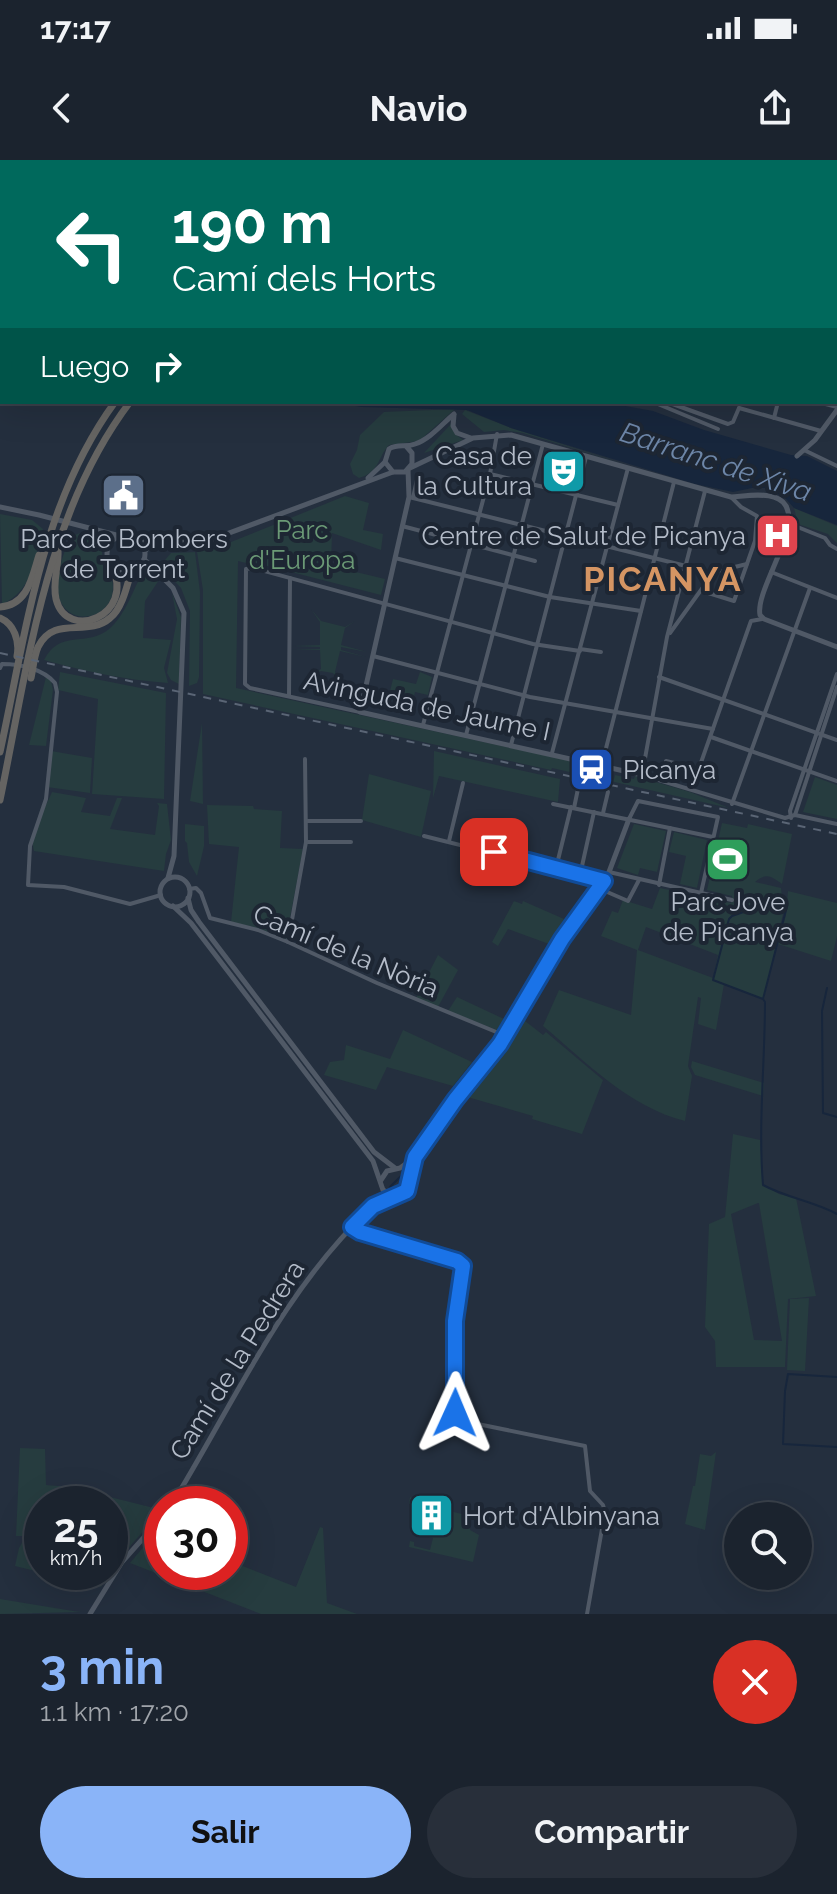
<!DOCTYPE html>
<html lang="es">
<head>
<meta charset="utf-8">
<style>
	body { margin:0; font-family:Raleway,sans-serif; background:#282f3a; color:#f1f3f6; height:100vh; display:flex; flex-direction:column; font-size:30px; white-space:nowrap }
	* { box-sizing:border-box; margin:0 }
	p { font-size:26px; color:#a0a4aa }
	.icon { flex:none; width:44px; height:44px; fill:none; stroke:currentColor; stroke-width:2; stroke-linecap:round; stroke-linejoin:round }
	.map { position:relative; height:1454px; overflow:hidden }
	.drawer { display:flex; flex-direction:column; background:#1b232e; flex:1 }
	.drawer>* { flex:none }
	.banner { position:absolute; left:0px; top:0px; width:838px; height:244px; box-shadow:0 8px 32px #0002,0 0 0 2px #39404a; background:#00695c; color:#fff; overflow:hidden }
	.controls { position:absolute; left:724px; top:1342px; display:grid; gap:16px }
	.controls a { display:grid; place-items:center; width:88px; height:88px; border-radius:50%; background:#1b232e; box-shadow:0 8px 32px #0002,0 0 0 2px #39404a; font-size:40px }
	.speed { position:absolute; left:24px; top:1326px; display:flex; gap:16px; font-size:40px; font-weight:700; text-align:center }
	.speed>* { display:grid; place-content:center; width:104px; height:104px; border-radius:50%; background:#1b232e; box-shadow:0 8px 32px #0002,0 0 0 2px #39404a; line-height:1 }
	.speed small { font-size:20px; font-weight:400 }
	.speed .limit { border:12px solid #d22; background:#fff; color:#111 }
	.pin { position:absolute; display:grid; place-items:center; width:68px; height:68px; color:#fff; margin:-34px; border-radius:16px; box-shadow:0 4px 12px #0006 }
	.me { position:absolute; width:88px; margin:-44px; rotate:1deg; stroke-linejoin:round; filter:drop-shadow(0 0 6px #0008) }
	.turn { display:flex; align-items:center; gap:28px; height:168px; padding:0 40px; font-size:36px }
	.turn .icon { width:104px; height:104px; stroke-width:2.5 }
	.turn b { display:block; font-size:56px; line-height:68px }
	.then { display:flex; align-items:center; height:76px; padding:0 40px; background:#0003; gap:16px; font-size:30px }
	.round { display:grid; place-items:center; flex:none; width:84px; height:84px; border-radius:42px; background:#282f3a }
	.head { display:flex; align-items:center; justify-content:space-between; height:136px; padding:0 40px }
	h1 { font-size:48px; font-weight:700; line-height:60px; color:#8ab4f8 }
	.button { display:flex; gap:16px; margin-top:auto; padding:16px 40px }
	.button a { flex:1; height:92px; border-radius:48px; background:#8ab4f8; color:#111; font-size:32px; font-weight:700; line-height:92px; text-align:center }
	.button a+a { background:#282f3a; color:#f1f3f6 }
	.status { display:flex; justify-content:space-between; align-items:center; height:56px; padding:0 40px; background:#1b232e; direction:ltr }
	.status svg { height:22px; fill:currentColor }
	header { display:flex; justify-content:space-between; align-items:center; height:104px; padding:0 40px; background:#1b232e; font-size:36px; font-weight:700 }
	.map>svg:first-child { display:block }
	.green { fill:#263c3f; fill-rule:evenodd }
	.water { fill:#17263c }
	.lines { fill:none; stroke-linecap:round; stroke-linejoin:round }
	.stream { stroke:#17263c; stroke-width:2 }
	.minor { stroke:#505966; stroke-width:4 }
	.tertiary { stroke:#505966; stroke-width:5 }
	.trunk { stroke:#656462; stroke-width:7 }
	.motorway { stroke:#746855; stroke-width:8 }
	.rail { stroke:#5a6575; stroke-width:2; stroke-dasharray:8 8; stroke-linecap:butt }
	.route-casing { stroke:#114b97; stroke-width:20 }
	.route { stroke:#1a73e8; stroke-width:14 }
	.labels { text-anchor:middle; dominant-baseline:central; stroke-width:8; stroke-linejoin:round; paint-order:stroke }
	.poi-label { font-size:26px; fill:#b4bcc9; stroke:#1d2633; text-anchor:end }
	.park-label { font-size:26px; fill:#6b9a76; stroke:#1d2633 }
	.street-label { font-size:26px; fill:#b4bcc9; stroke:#1d2633 }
	.water-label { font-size:28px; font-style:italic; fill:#6d86a8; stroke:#1d2633 }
	.district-label { font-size:34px; font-weight:bold; letter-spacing:2px; fill:#d59563; stroke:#1d2633 }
</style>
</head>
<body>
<div class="status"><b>17:17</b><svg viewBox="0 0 49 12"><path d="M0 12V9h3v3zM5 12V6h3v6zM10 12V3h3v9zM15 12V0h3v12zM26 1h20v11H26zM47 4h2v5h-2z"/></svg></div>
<header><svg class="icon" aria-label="back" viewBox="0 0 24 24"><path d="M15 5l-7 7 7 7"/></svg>Navio<svg class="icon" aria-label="share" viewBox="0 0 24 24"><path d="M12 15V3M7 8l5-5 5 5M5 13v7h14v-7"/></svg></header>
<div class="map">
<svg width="837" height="1454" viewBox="0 0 837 1454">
	<rect width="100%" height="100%" fill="#242f3e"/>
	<g class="green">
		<path d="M455,249L419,281L389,285C377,298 380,312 359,318L353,314L350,304L357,290L360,275L384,252Z"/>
		<polygon points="465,250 511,268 634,307 523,273 504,270 484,272 462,254"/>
		<polygon points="451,264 455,274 463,280 424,293"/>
		<polygon points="345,336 369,343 363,370 383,374 381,390 332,373 331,406 385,419 381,435 256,403 254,405 238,401 236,528 585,604 583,615 552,608 551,610 203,534 203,430 197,392 231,382"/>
		<polygon points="794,348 837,366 837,383 828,374 798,364"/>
		<path d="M0,354L32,360L43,369C35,398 32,432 2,444Z"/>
		<path d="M80,373L93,377L102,386C102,392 102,399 104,404C108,412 113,417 113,427C113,462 62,469 58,431C55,413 64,394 70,377Z"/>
		<polygon points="195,392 200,432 199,517 197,523 189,526 190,451 181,428 160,406 171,393"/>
		<path d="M142,414L159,420L145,441L143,478L171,480L164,508L168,523C125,520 83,511 44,500C60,470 82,486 105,472C123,461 132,432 142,414Z"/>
		<polygon points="172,433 181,457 179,524 171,520 167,513 177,459"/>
		<polygon points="311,449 321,461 345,467 355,461 345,468 341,485 367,492 341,487 341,490 366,497 340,491 335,512 341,525 333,513 321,511 313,515 321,509 320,490 293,490 320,489 320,487 293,486 320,485 320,462"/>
		<polygon points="60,512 166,533 164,639 92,634 98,539 58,530"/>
		<polygon points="420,512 432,517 428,535 415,532 412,545 388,539 393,519 416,524"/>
		<polygon points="46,517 51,521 53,530 46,586 29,585"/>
		<polygon points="202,563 203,644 190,641"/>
		<polygon points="51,591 92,598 90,633 47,627"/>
		<polygon points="434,591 560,619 558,642 439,616 433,638"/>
		<polygon points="369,614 431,631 421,677 362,660"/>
		<polygon points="615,615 634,619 635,616 690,632 729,648 610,621 614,619"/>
		<polygon points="815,617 837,625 837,659 803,652"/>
		<path d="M52,632L86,638L81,652L110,656L117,638H122L110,669L155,675L159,646L157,643L167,644L171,680L166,694L164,711L34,691C29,673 45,649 52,632Z"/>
		<polygon points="207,645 253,646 254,649 282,651 280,688 303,689 286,779 258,768 231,762 239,687 209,684"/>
		<path d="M722,663L747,668L748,664L792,674L782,724C772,717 766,712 755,722L781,728L782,738L768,743L784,749L764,839L724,824L716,870L698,864L701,838L698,837L688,906L692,916L685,961C629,947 586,902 543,866L559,830L631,855L637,790L601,776L612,751L618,753L623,740L652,749L660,728L731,743L732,736L707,730ZM646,767L718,795L713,818L638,790Z"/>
		<polygon points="185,664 204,666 204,686 197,716 189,702 187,683 185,681"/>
		<polygon points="634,664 666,671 657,712 640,708 638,715 617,708"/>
		<polygon points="674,672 707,680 697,728 680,724 686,696 669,692"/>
		<polygon points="788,731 837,743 837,776 831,801 778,784 786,755"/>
		<polygon points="514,741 522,744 523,741 564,759 549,784 508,769 498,786 492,782"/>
		<polygon points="438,795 458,810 438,847 416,838"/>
		<polygon points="457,837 504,859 497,870 448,851"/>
		<polygon points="520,857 543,875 546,872 603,920 582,974 532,959 533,956 464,936 496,898 494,896"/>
		<polygon points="403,870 472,902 453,926 387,907 376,930 324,915 330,902 344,900 346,885 390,899"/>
		<polygon points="692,901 764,923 763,936 695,915 691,907"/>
		<path d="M733,974L760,980L763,1025L779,1034L796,1038L816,1136L788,1139L785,1207H716L715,1181L705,1167L709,1064L725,1057ZM758,1043H759L782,1181L754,1180L731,1054Z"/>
		<polygon points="809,1138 805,1211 787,1210 790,1139"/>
		<path d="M20,1288L45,1289L46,1325L70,1327L162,1350L116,1402L101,1427L15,1406L19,1388L26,1376H16ZM42,1344H110V1412H42Z"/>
		<polygon points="716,1292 705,1370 685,1364 693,1326 695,1326 700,1294 711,1296"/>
		<polygon points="410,1337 424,1344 469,1356 470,1370 479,1375 473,1402 409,1387 410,1381 414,1382 414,1386 430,1390 433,1378 419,1375 419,1372 433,1375 437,1362 441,1361 437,1360 439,1353 409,1344"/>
		<polygon points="320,1367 323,1368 327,1443 357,1454 261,1454 130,1403 155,1373 162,1375 162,1412 230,1412 230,1401 296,1427"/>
		<polygon points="0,1439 73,1451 81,1452 0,1454"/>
	</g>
	<polygon class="water" points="329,242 603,242 653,251 704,270 791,295 807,296 837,311 837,365 794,348 786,339 768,328 752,328 733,332 695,324 511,268 467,250 362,247"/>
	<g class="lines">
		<g class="stream">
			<polyline points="182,0 184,2"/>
			<polyline points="483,0 484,2"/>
			<polyline points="539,0 539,2"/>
			<polyline points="590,0 590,2"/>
			<polyline points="288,2 288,0"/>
			<polyline points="349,2 349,0"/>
			<polyline points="403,2 403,0"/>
			<polyline points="835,2 835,0"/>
			<polyline points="836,33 837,33"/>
			<polyline points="827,828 822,851 823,953 837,957"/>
			<path d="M763,839L787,746L781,739L732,756L729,759L713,820L763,839L765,842C765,903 758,964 763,1025C787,1038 813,1041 837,1054"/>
			<polyline points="390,1027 401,1016"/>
			<polyline points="837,1217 788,1214 785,1231 783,1284 837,1287"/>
		</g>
		<g class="minor">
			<polyline points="478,0 478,2"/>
			<polyline points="781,2 782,0"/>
			<polyline points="836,155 837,154"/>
			<polyline points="836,166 837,166"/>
			<polyline points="653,242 718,269"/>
			<polyline points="667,242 728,264 733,262 739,248"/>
			<polyline points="818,242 837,247"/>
			<polyline points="739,248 821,271"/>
			<polyline points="774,258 778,242"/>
			<polyline points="804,290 837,306"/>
			<polyline points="490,314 618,345"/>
			<polyline points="705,331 667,477 642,615 785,658 795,655 837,664"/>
			<polyline points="409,337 686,406"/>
			<polyline points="413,338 418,315"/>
			<polyline points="790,364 825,378 830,385 837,389"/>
			<polyline points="402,366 535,401"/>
			<polyline points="395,398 550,437 641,451"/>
			<polyline points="771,412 837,438"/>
			<polyline points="702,431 734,441 755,381 757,356 741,347 731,337"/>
			<polyline points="670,473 714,412 747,404"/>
			<polyline points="580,489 601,492"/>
			<polyline points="373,496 530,537 713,569"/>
			<path d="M0,508L2,504C21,504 43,509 55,523L57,532L46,639L30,686L28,725L64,727L130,744L161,735"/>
			<polyline points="659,517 837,580"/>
			<polyline points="289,536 290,418"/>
			<polyline points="360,552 250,528 245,524 246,409 253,408 533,484 580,491"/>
			<polyline points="423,565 490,314 497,274"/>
			<polyline points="466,575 543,284"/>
			<polyline points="711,577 837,621"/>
			<polyline points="511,585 586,297"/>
			<polyline points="552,593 628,308"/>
			<polyline points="666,601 699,609"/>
			<polyline points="602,604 674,322"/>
			<polyline points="692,628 751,461 762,459"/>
			<polyline points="553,644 713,677"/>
			<polyline points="732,644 810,428"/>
			<polyline points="574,648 579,624"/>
			<polyline points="603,653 608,632"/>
			<polyline points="795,655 837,527"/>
			<polyline points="791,658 790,651 837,514"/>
			<polyline points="629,659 638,641 718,657 701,733"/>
			<polyline points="307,661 361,661"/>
			<polyline points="424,676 604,721"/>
			<polyline points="449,681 463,623"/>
			<polyline points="306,682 351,682"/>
			<polyline points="556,708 571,647"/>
			<polyline points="609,712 732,740"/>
			<polyline points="580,715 594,652"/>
			<polyline points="659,725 670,668"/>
			<polyline points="598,728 628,741 639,720"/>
			<polyline points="189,729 196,728 201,733 210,758 258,770 288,782 377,823 506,876"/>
			<polyline points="288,782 306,682 305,599"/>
			<polyline points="353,1067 360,1072 457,1101 463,1106 455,1161 455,1253 463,1261 585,1286 590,1331 603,1345 605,1352 587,1454"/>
		</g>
		<g class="tertiary">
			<polyline points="836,78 837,78"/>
			<polyline points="454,255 453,266 457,273 471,278"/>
			<path d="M406,286L412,293V304L405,312H393L385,302L389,289C398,283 405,288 415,284C430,279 442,264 454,254"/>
			<polyline points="797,296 815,280 837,250"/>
			<path d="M410,308L473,278L511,275L731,337C745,336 761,333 774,337C816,350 754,427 760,455L764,459L837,487"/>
			<polyline points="408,310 409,337 360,552 642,615"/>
			<polyline points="368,318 385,302"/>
			<polyline points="0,347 39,355 120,376"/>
			<polyline points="89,370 100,377 108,388"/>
			<circle cx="126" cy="394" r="19"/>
			<polyline points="137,379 205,382 393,312"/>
			<polyline points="145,391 152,384 164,381"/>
			<polyline points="144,399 173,428 184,453 174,696 168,718"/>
			<circle cx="175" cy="732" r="15"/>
			<polyline points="188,738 191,750 199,762 374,992 395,1008"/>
			<polyline points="173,746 191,763 373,1001 383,1030 393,1036"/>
			<polyline points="381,1020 387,1011 400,1008 414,998"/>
			<path d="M172,1344C233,1245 283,1130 370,1049C381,1038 396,1040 407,1031L415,997L506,876L562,779L609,712L629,659"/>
			<polyline points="90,1454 122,1402 162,1357"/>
		</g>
		<g class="trunk">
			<polyline points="126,0 128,2"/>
			<polyline points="145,0 148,2"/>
			<polyline points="836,42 837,42"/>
			<polyline points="836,51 837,50"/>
			<polyline points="836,60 837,60"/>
			<polyline points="836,68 837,68"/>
			<path d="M58,390C59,407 52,422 56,439C67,483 136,455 112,407"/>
			<path d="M0,447C28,445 32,417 39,395"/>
			<path d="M0,458C14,464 20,481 17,496"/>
			<path d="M31,518C33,509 34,496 38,487C54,454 87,478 110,458C122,449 127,426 131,412"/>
			<path d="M0,592C26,473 41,343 115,242"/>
			<path d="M0,640C28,506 45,354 130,242"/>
		</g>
		<polyline class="motorway" points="161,0 163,2"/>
		<polyline class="rail" points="0,493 837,674"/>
	</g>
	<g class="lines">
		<defs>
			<polyline id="route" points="455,1253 455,1161 463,1106 457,1101 360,1072 352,1067 373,1046 407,1031 415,997 455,940 500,884 562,779 604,721 494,692"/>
		</defs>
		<use href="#route" class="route-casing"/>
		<use href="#route" class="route"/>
	</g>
	<defs>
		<symbol id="theatre-square" viewBox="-11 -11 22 22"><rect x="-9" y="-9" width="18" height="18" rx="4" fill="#0f9aa8" stroke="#1d2633"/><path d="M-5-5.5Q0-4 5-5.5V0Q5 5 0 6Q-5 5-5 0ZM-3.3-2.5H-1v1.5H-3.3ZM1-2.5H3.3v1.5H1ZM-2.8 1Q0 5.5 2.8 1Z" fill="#fff"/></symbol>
		<symbol id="civic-square" viewBox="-11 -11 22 22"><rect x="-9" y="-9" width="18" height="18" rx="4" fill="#5c6f8a" stroke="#1d2633"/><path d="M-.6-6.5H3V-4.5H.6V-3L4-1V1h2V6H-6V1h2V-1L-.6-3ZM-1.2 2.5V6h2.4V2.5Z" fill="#fff"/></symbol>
		<symbol id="hospital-square" viewBox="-11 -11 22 22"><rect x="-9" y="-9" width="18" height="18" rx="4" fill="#e0444e" stroke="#1d2633"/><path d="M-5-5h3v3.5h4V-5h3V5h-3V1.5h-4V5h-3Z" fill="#fff"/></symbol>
		<symbol id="station-square" viewBox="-11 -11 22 22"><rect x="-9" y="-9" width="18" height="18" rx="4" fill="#1a4fb4" stroke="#1d2633"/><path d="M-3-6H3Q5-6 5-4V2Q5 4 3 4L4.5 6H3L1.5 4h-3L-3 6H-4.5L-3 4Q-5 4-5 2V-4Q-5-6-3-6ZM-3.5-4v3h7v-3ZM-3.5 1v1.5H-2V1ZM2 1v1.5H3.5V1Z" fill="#fff"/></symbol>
		<symbol id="stadium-square" viewBox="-11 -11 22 22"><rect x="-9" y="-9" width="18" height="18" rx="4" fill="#2e9e5b" stroke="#1d2633"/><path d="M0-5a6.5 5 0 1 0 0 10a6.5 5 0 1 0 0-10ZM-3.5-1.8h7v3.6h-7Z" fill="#fff"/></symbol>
		<symbol id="building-square" viewBox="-11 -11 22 22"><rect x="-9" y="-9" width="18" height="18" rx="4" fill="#0f9aa8" stroke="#1d2633"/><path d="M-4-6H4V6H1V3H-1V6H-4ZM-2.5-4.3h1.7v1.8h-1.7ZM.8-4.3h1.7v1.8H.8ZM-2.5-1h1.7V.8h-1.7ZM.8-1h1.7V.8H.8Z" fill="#fff"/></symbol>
	</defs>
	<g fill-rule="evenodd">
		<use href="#theatre-square" x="538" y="286" width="51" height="51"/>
		<use href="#civic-square" x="98" y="310" width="51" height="51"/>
		<use href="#hospital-square" x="752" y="350" width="51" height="51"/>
		<use href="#station-square" x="566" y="584" width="51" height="51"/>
		<use href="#stadium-square" x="702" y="674" width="51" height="51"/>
		<use href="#building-square" x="406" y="1330" width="51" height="51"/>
	</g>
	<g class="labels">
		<g class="poi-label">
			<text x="532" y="296">Casa de<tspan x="532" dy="30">la Cultura</tspan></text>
			<text x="746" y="376">Centre de Salut de Picanya</text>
			<text x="124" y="379" text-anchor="middle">Parc de Bombers<tspan x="124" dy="30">de Torrent</tspan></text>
			<text x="623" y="610" text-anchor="start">Picanya</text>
			<text x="728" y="742" text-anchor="middle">Parc Jove<tspan x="728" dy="30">de Picanya</tspan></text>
			<text x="463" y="1356" text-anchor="start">Hort d'Albinyana</text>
		</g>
		<g class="park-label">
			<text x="302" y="370">Parc<tspan x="302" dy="30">d'Europa</tspan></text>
		</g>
		<g class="street-label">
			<text transform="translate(427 546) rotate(12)">Avinguda de Jaume I</text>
			<text transform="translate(346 791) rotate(23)">Camí de la Nòria</text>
			<text transform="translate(237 1200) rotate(-58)">Camí de la Pedrera</text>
		</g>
		<g class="water-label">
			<text transform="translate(716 302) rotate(18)">Barranc de Xiva</text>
		</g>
		<g class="district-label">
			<text x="663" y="419">PICANYA</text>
		</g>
	</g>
</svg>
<div class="controls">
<a><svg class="icon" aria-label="search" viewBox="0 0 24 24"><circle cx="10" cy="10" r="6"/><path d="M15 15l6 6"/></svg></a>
</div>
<div class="speed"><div>25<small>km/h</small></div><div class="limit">30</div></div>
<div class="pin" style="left:494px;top:692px;background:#d93025"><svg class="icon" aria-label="arrive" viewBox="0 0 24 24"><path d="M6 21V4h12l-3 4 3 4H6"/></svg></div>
<svg class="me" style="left:455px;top:1253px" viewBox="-20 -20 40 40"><path d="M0-17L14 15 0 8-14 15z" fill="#1a73e8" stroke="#fff" stroke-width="4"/></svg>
<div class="banner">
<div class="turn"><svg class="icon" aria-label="left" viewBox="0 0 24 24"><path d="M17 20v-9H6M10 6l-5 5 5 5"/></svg><div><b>190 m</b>Camí dels Horts</div></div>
<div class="then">Luego<svg class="icon" aria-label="right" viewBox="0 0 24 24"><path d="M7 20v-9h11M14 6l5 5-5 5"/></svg></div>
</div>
</div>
<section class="drawer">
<div class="head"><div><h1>3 min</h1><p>1.1 km · 17:20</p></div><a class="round" style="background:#d93025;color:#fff"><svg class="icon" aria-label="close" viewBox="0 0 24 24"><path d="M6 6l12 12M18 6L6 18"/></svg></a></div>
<div class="button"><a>Salir</a><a>Compartir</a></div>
</section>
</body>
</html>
